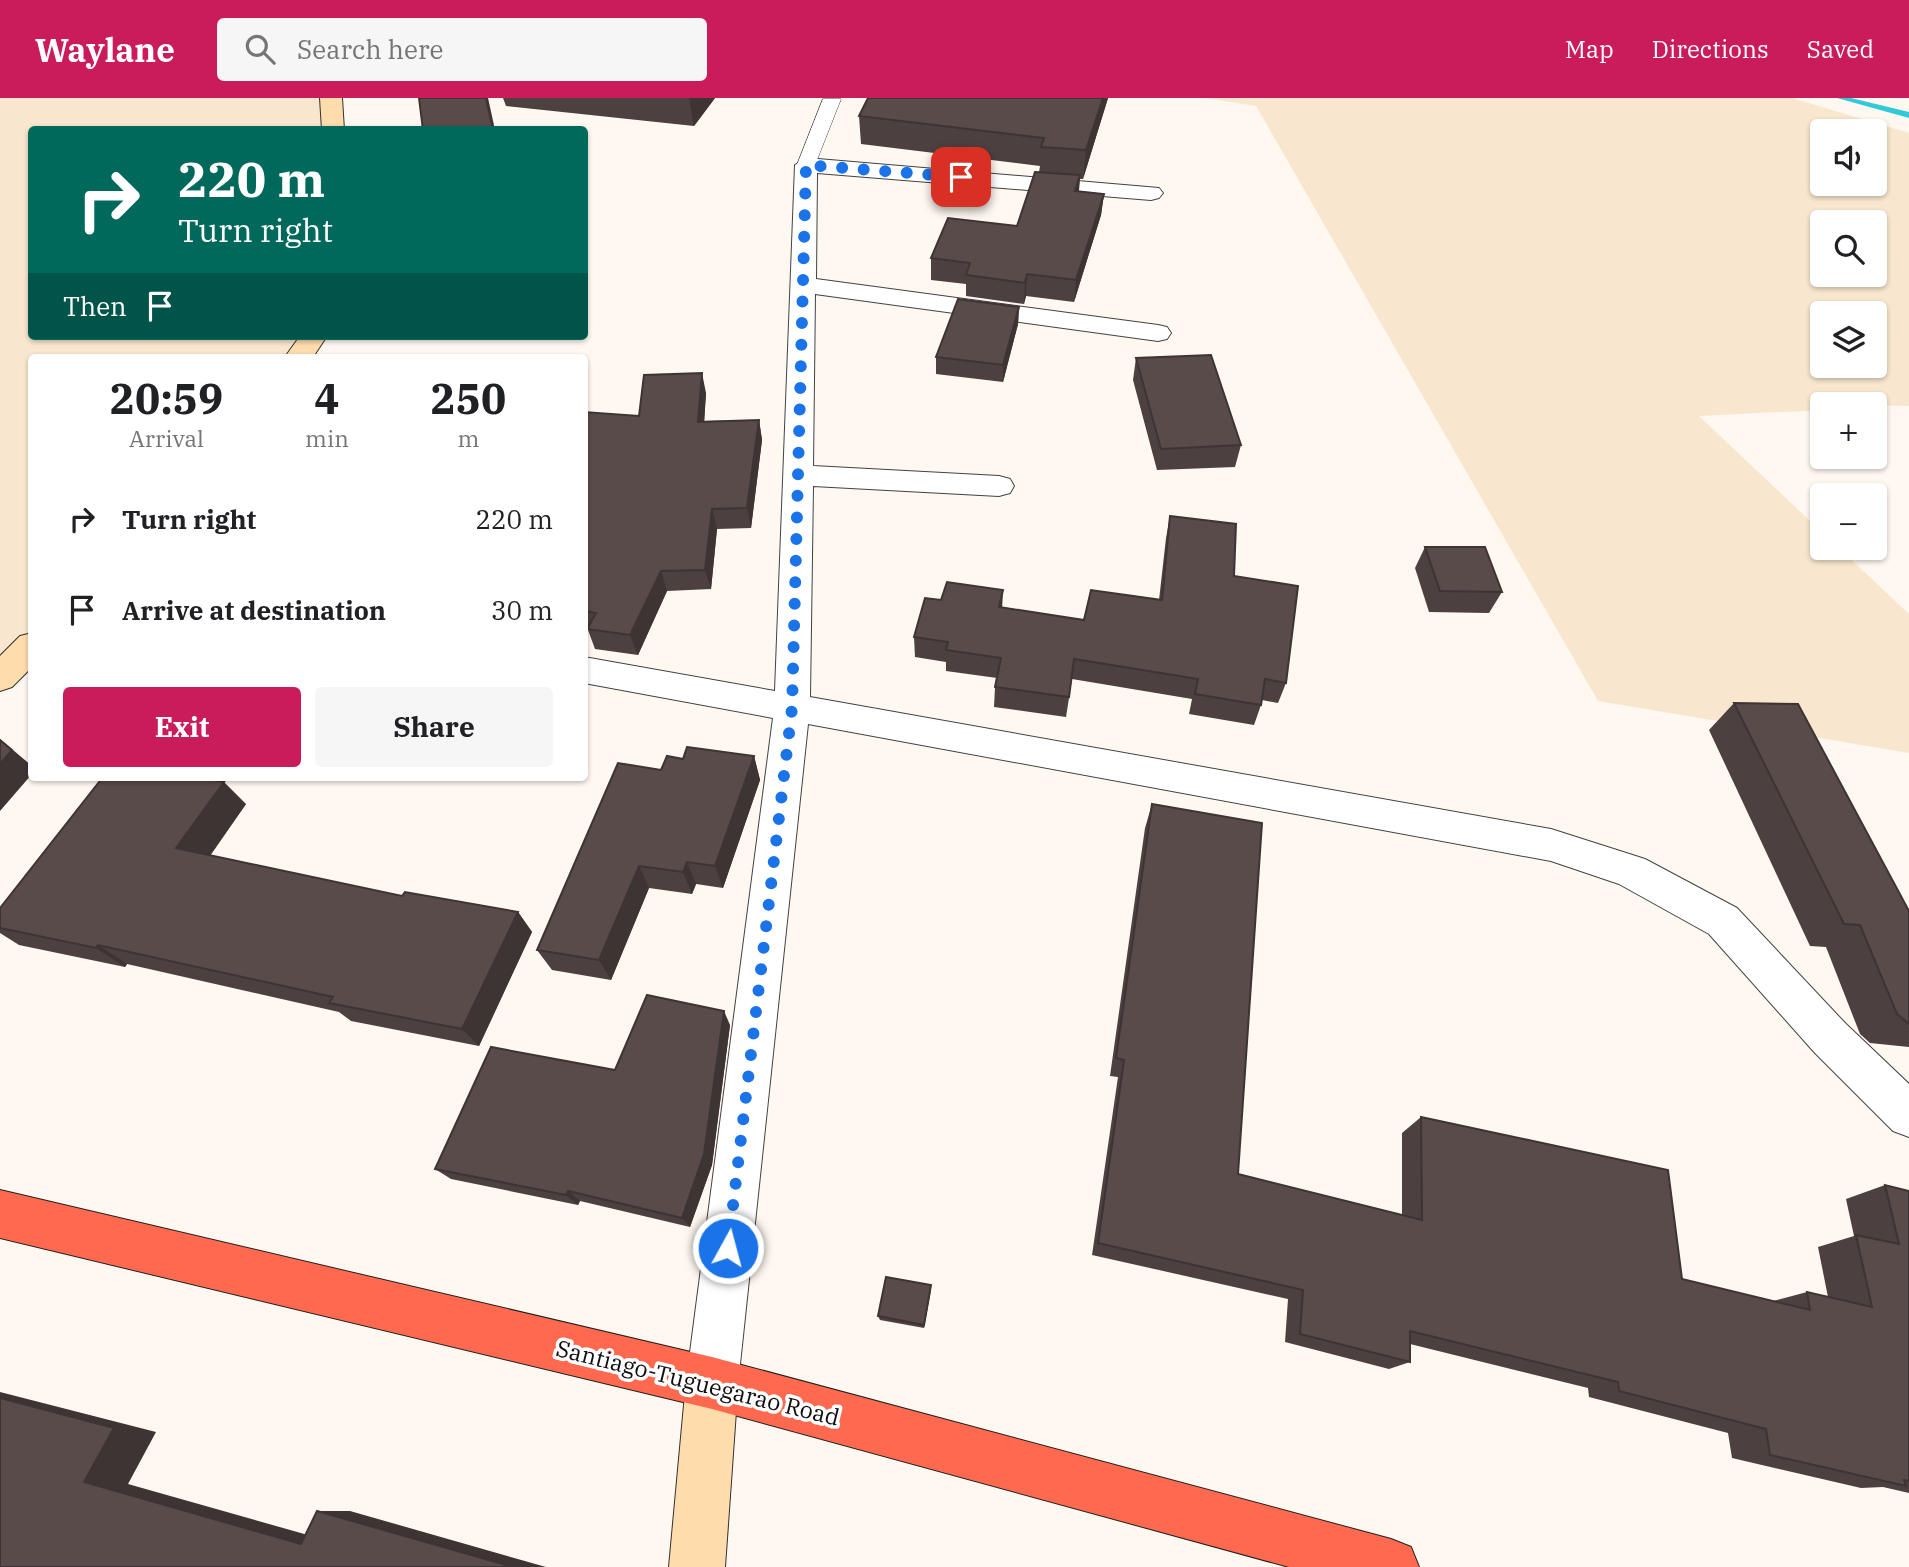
<!DOCTYPE html>
<html lang="en">
<head>
<meta charset="utf-8">
<style>
	body { margin:0; font-family:"IBM Plex Serif",serif; background:#f6f6f6; color:#202124; height:100vh; display:flex; flex-direction:column; font-size:26px; white-space:nowrap }
	* { box-sizing:border-box; margin:0 }
	p { font-size:23px; color:#757577 }
	.icon { flex:none; width:38px; height:38px; fill:none; stroke:currentColor; stroke-width:2; stroke-linecap:round; stroke-linejoin:round }
	.map { position:relative; flex:1; overflow:hidden }
	.panel { position:absolute; left:28px; top:256px; width:560px; height:427px; display:flex; flex-direction:column; background:#fff; border-radius:7px; box-shadow:0 2px 5px #0004 }
	.panel>* { flex:none }
	.top-card { position:absolute; left:28px; top:28px; width:560px; height:214px; border-radius:7px; box-shadow:0 2px 5px #0004; background:#00695c; color:#fff; overflow:hidden }
	.tools { position:absolute; left:1810px; top:21px; display:grid; gap:14px }
	.tools a { display:grid; place-items:center; width:77px; height:77px; border-radius:7px; background:#fff; box-shadow:0 2px 5px #0004; font-size:35px }
	.pin { position:absolute; display:grid; place-items:center; width:60px; height:60px; color:#fff; margin:-30px; border-radius:14px; box-shadow:0 4px 10px #0006 }
	.me { position:absolute; width:77px; margin:-38px; rotate:7deg; stroke-linejoin:round; filter:drop-shadow(0 0 5px #0008) }
	.turn { display:flex; align-items:center; gap:24px; height:147px; padding:0 35px; font-size:32px }
	.turn .icon { width:91px; height:91px; stroke-width:2.5 }
	.turn b { display:block; font-size:49px; line-height:60px }
	.then { display:flex; align-items:center; height:66px; padding:0 35px; background:#0003; gap:14px; font-size:26px }
	.eta { display:flex; justify-content:space-evenly; align-items:center; height:119px; text-align:center }
	.eta b { font-size:42px; font-weight:800; line-height:49px }
	.cta { display:flex; gap:14px; margin-top:auto; padding:14px 35px }
	.cta a { flex:1; height:80px; border-radius:7px; background:#ca1b5a; color:#fff; font-size:28px; font-weight:800; line-height:80px; text-align:center }
	.cta a+a { background:#f6f6f6; color:#202124 }
	ul { padding:0; list-style:none }
	li { display:flex; align-items:center; gap:21px; height:91px; padding:0 35px }
	li div { flex:1 }
	li b { display:block; font-size:26px }
	li em { font-style:normal }
	header { display:flex; align-items:center; gap:42px; box-sizing:border-box; height:98px; padding:0 35px; background:#ca1b5a; color:#fff }
	header strong { font-size:33px }
	nav { display:flex; gap:38px; margin-inline-start:auto; font-size:24px }
	.search { width:490px; height:63px; background:#f6f6f6; display:flex; align-items:center; gap:18px; box-sizing:border-box; padding:0 24px; border-radius:7px; color:#757577; font-size:26px }
	.map>svg:first-child { display:block }
	.farmland { fill:#f8e7ce; fill-rule:evenodd }
	.lines { fill:none; stroke-linecap:round; stroke-linejoin:round }
	.stream { fill:#32c9d8; fill-rule:evenodd }
	.lane-casing { stroke:#424242; stroke-width:1 }
	.street-casing { stroke:#424242; stroke-width:2 }
	.secondary-casing { stroke:#313131; stroke-width:2 }
	.highway-casing { stroke:#202020; stroke-width:2 }
	.lane { fill:#fff; fill-rule:evenodd }
	.street { fill:#fff; fill-rule:evenodd }
	.secondary { fill:#ffdcac; fill-rule:evenodd }
	.highway { fill:#ff694f; fill-rule:evenodd }
	.wall { fill:#4c4040 }
	.shaded-wall { fill:#3e3434 }
	.building { fill:#584b4a; stroke:#3e3434; stroke-width:2 }
	.route { stroke:#1a73e8; stroke-width:12; stroke-dasharray:0 21.6 }
	.labels { text-anchor:middle; dominant-baseline:central; stroke-width:7; stroke-linejoin:round; paint-order:stroke }
	.near-street-label { font-size:23px; fill:#0f0f0f; stroke:#fff }
</style>
</head>
<body>
<header>
<strong>Waylane</strong>
<div class="search"><svg class="icon" aria-label="search" viewBox="0 0 24 24"><circle cx="10" cy="10" r="6"/><path d="M15 15l6 6"/></svg>Search here</div>
<nav><a>Map</a><a>Directions</a><a>Saved</a></nav>
</header>
<div class="map">
<svg width="1909" height="1469" viewBox="0 0 1909 1469">
	<rect width="100%" height="100%" fill="#fff8f1"/>
	<g class="farmland">
		<polygon points="0,0 325,0 328,31 32,32 32,238 320,238 306,259 32,259 31,560 0,593"/>
		<path d="M1205,0H1792L1909,35V308L1822,306V312L1699,318L1822,434V450H1839L1909,516V655L1598,603L1256,8ZM1822,33H1874V86H1822ZM1822,124H1874V177H1822ZM1822,215H1874V268H1822Z"/>
	</g>
	<g class="lines">
		<polygon class="stream" points="1837,0 1851,0 1909,14 1909,20"/>
		<defs>
			<polygon id="lane" points="823,1 841,1 815,67 806,73 799,71 797,67"/>
			<polygon id="street" points="806,60 1159,90 1163,95 1159,100 1151,102 817,75 816,181 1158,227 1167,229 1171,235 1167,241 1158,243 815,196 813,368 999,378 1010,381 1014,388 1010,395 999,398 813,388 810,599 1551,731 1645,761 1737,810 1845,925 1909,986 1909,1039 1893,1033 1815,955 1709,836 1619,786 1551,763 808,626 738,1285 730,1303 712,1311 694,1303 686,1285 773,620 584,585 584,559 775,593 795,67"/>
			<g id="secondary">
				<polygon points="320,0 342,0 344,32 322,32"/>
				<polygon points="300,238 327,238 313,259 285,259"/>
				<polygon points="32,535 32,569 12,589 0,593 0,558 20,538"/>
				<polygon points="712,1259 730,1267 738,1285 725,1469 669,1469 686,1285 694,1267"/>
			</g>
			<polygon id="highway" points="0,1092 712,1259 1391,1441 1411,1449 1419,1469 1289,1469 712,1311 0,1140"/>
		</defs>
		<use href="#lane" class="lane-casing"/>
		<use href="#street" class="street-casing"/>
		<use href="#secondary" class="secondary-casing"/>
		<use href="#highway" class="highway-casing"/>
		<use href="#lane" class="lane"/>
		<use href="#street" class="street"/>
		<use href="#secondary" class="secondary"/>
		<use href="#highway" class="highway"/>
	</g>
	<g class="wall">
		<polygon points="503,0 715,0 694,28 506,8"/>
		<polygon points="868,0 1108,0 1083,81 1080,81 1079,93 1104,96 1101,117 1074,204 1026,198 1024,206 966,198 966,186 931,182 931,160 1017,128 1039,74 1040,68 861,46 859,18"/>
		<polygon points="1019,209 1018,226 1003,284 936,276 936,259"/>
		<polygon points="1136,260 1241,347 1235,369 1157,372 1133,282"/>
		<polygon points="706,295 704,323 759,322 762,342 751,430 717,431 711,491 667,493 638,557 595,551 588,532 584,532 584,314 639,318"/>
		<polygon points="1170,418 1234,478 1286,585 1278,605 1262,602 1261,607 1254,627 1189,616 1192,601 1072,581 1066,619 994,609 995,589 997,580 946,573 946,564 915,559 914,539 1002,509 1084,522 1159,502 1166,440"/>
		<polygon points="1425,449 1502,494 1489,515 1429,514 1415,470"/>
		<polygon points="1734,605 1909,813 1909,949 1870,945 1860,936 1826,849 1810,848 1709,632"/>
		<polygon points="754,658 760,682 723,790 696,786 692,796 649,790 611,882 552,872 537,852 683,661"/>
		<polygon points="246,706 210,757 402,798 518,814 532,834 479,948 351,923 339,914 127,866 125,869 19,847 0,835 0,810"/>
		<polygon points="1152,706 1238,1076 1402,1117 1402,1035 1421,1019 1682,1181 1773,1203 1807,1194 1828,1199 1818,1149 1854,1138 1846,1101 1885,1087 1909,1093 1909,1395 1883,1389 1861,1390 1732,1360 1728,1335 1589,1299 1588,1290 1410,1246 1410,1264 1389,1271 1285,1244 1288,1201 1092,1157 1118,979 1110,978 1145,730"/>
		<polygon points="730,927 712,1067 690,1129 580,1103 578,1107 451,1081 435,1071 615,972"/>
		<polygon points="931,1191 924,1230 880,1222 878,1218"/>
	</g>
	<g class="shaded-wall">
		<polygon points="486,0 488,0 495,32 493,32"/>
		<polygon points="689,0 715,0 694,28"/>
		<polygon points="1103,0 1108,0 1083,81 1086,52"/>
		<polygon points="1080,77 1078,99 1075,93"/>
		<polygon points="1104,96 1101,117 1074,204 1076,182"/>
		<polygon points="1027,176 1026,198 1024,206 1025,185"/>
		<polygon points="1019,209 1018,226 1003,284 1003,267"/>
		<polygon points="702,275 706,295 703,344 698,324"/>
		<polygon points="759,322 762,342 751,430 747,410"/>
		<polygon points="712,411 717,431 711,491 705,472"/>
		<polygon points="661,473 667,493 638,557 630,537"/>
		<polygon points="1003,492 1002,513 999,509"/>
		<polygon points="0,641 32,668 32,676 0,713"/>
		<polygon points="754,658 760,682 723,790 715,768"/>
		<polygon points="224,684 246,706 201,771 176,750"/>
		<polygon points="687,764 696,786 692,796 683,774"/>
		<polygon points="639,768 649,790 611,882 599,862"/>
		<polygon points="518,814 532,834 479,948 462,931"/>
		<polygon points="98,847 127,866 125,869 96,850"/>
		<polygon points="724,913 730,927 712,1067 690,1129 682,1120"/>
		<polygon points="568,1093 580,1103 578,1107 566,1097"/>
		<polygon points="931,1187 931,1191 924,1230 924,1227"/>
		<polygon points="0,1294 156,1334 128,1386 336,1445 301,1446 84,1384 0,1300"/>
		<polygon points="317,1413 350,1413 546,1469 513,1469"/>
	</g>
	<g class="building">
		<polygon points="419,0 486,0 493,32 423,32"/>
		<polygon points="868,0 1103,0 1086,52 1041,49 1044,40 859,18"/>
		<polygon points="1035,74 1080,77 1075,93 1104,96 1076,182 1027,176 1025,185 966,177 970,165 931,160 948,120 1017,128"/>
		<polygon points="958,201 1019,209 1003,267 936,259"/>
		<polygon points="1211,257 1241,347 1161,351 1136,260"/>
		<polygon points="702,275 698,324 759,322 747,410 712,411 705,472 661,473 630,537 587,531 596,515 584,513 584,314 639,318 644,277"/>
		<polygon points="1170,418 1236,426 1234,478 1298,488 1286,585 1265,581 1261,607 1195,596 1198,581 1074,561 1069,599 995,589 1001,560 946,552 948,544 914,539 925,500 941,502 947,484 1003,492 999,509 1084,522 1091,492 1162,502"/>
		<polygon points="1425,449 1485,449 1502,494 1440,493"/>
		<polygon points="1734,605 1798,606 1909,813 1909,926 1897,916 1860,827 1844,826"/>
		<polygon points="0,642 12,652 0,666"/>
		<polygon points="687,649 754,658 715,768 687,764 683,774 639,768 599,862 537,852 618,665 661,672 667,658 683,661"/>
		<polygon points="103,679 197,679 224,684 176,750 402,798 405,794 518,814 462,931 329,905 333,899 98,847 96,850 0,830 0,810"/>
		<polygon points="1152,706 1262,725 1238,1076 1422,1122 1421,1019 1668,1072 1682,1181 1810,1212 1807,1194 1872,1209 1856,1137 1899,1146 1885,1087 1909,1093 1909,1383 1904,1382 1906,1388 1770,1357 1766,1331 1619,1293 1618,1284 1410,1233 1410,1264 1300,1236 1303,1192 1098,1145 1124,962 1116,960"/>
		<polygon points="647,897 724,913 704,1056 682,1120 568,1093 566,1097 435,1071 491,949 615,972"/>
		<polygon points="886,1179 931,1187 924,1227 878,1218"/>
		<polygon points="0,1300 114,1330 84,1384 301,1446 317,1413 513,1469 0,1469"/>
	</g>
	<g class="lines">
		<polyline class="route" points="728,1150 792,610 806,67 961,79"/>
	</g>
	<g class="labels">
		<g class="near-street-label">
			<text transform="translate(698 1284) rotate(14)">Santiago-Tuguegarao Road</text>
		</g>
	</g>
</svg>
<div class="tools">
<a><svg class="icon" aria-label="sound" viewBox="0 0 24 24"><path d="M4 9h4l5-4v14l-5-4H4zM17 9q2 3 0 6"/></svg></a>
<a><svg class="icon" aria-label="search" viewBox="0 0 24 24"><circle cx="10" cy="10" r="6"/><path d="M15 15l6 6"/></svg></a>
<a><svg class="icon" aria-label="layers" viewBox="0 0 24 24"><path d="M12 4l9 5-9 5-9-5zM3 14l9 5 9-5"/></svg></a>
<a>+</a>
<a>−</a>
</div>
<div class="pin" style="left:961px;top:79px;background:#d93025"><svg class="icon" aria-label="arrive" viewBox="0 0 24 24"><path d="M6 21V4h12l-3 4 3 4H6"/></svg></div>
<svg class="me" style="left:728px;top:1150px" viewBox="-20 -20 40 40"><circle r="17" fill="#1a73e8" stroke="#fff" stroke-width="3"/><path d="M0-11L8 9 0 5-8 9z" fill="#fff"/></svg>
<div class="top-card">
<div class="turn"><svg class="icon" aria-label="right" viewBox="0 0 24 24"><path d="M7 20v-9h11M14 6l5 5-5 5"/></svg><div><b>220 m</b>Turn right</div></div>
<div class="then">Then<svg class="icon" aria-label="arrive" viewBox="0 0 24 24"><path d="M6 21V4h12l-3 4 3 4H6"/></svg></div>
</div>
<section class="panel">
<div class="eta">
<div><b>20:59</b><p>Arrival</p></div>
<div><b>4</b><p>min</p></div>
<div><b>250</b><p>m</p></div>
</div>
<ul>
<li><svg class="icon" aria-label="right" viewBox="0 0 24 24"><path d="M7 20v-9h11M14 6l5 5-5 5"/></svg><div><b>Turn right</b></div><em>220 m</em></li>
<li><svg class="icon" aria-label="arrive" viewBox="0 0 24 24"><path d="M6 21V4h12l-3 4 3 4H6"/></svg><div><b>Arrive at destination</b></div><em>30 m</em></li>
</ul>
<div class="cta"><a>Exit</a><a>Share</a></div>
</section>
</div>
</body>
</html>
